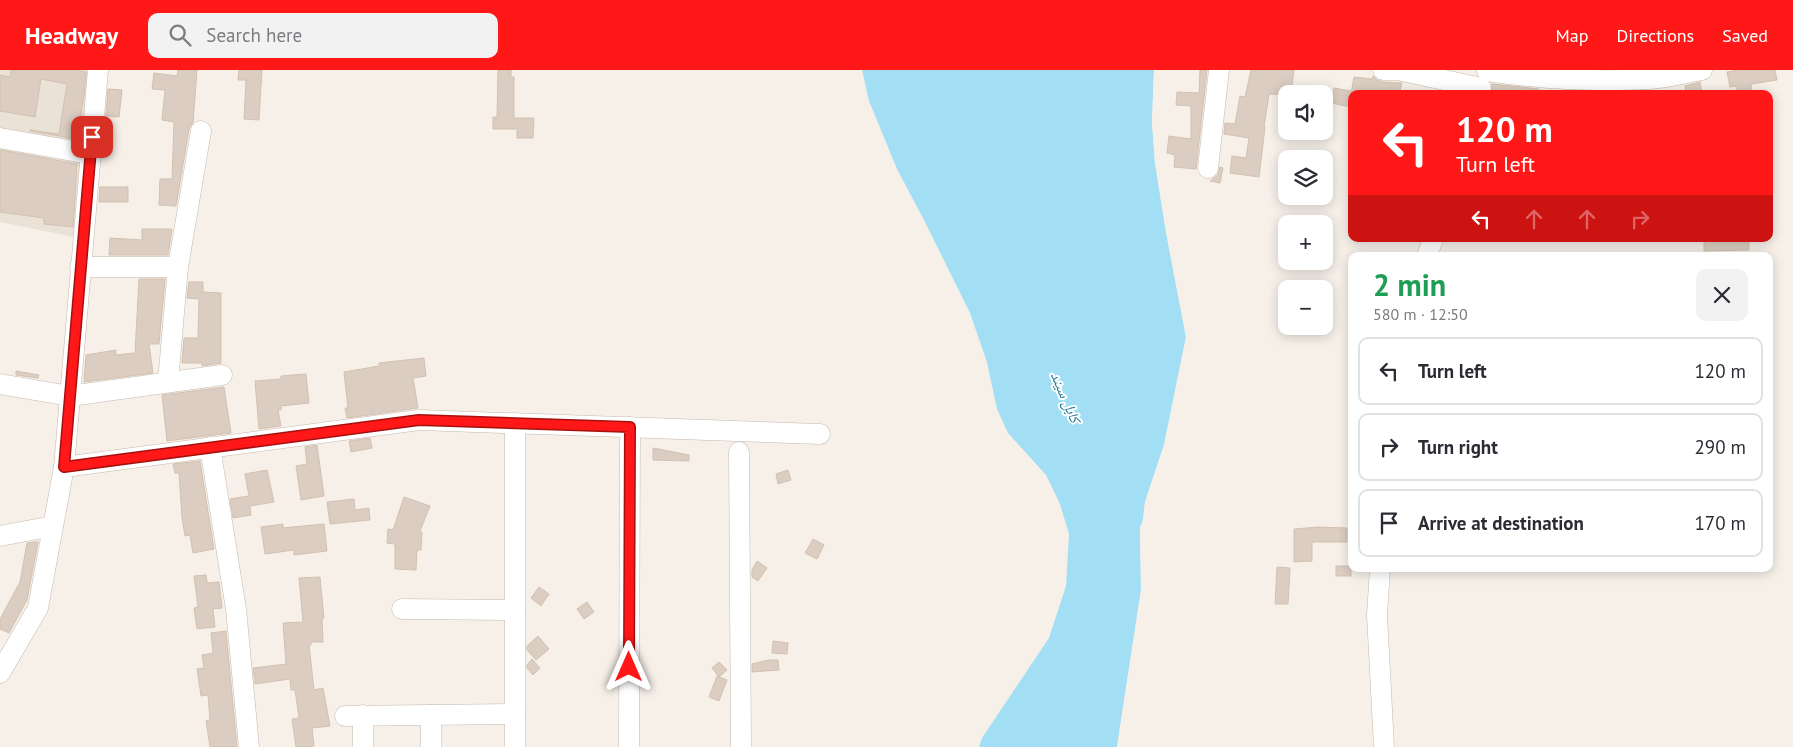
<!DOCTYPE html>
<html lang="en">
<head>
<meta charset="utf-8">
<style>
	body { margin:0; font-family:"PT Sans","Noto Naskh Arabic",sans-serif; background:#f2f2f3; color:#2b2b33; height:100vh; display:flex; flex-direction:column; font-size:19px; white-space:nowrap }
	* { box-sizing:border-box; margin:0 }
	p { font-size:16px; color:#7c7c81 }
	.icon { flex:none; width:28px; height:28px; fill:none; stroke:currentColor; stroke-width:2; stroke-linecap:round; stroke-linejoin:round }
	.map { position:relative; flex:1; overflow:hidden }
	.details { position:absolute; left:1348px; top:182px; width:425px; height:320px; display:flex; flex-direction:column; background:#fff; border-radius:10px; box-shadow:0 2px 12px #0003 }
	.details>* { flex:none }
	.guide { position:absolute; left:1348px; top:20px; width:425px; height:152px; border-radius:10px; box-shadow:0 2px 12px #0003; background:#ff1817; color:#fff; overflow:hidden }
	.buttons { position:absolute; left:1278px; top:15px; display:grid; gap:10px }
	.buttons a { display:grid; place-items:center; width:55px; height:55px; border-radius:10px; background:#fff; box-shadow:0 2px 12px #0003; font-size:25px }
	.pin { position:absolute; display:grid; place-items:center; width:42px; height:42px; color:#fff; margin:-21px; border-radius:10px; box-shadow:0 2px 8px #0006 }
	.me { position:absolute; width:55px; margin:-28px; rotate:0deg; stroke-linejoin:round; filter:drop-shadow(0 0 4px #0008) }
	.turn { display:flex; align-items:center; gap:18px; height:105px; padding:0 25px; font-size:22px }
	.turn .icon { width:65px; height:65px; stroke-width:2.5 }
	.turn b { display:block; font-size:35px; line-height:42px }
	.lanes { display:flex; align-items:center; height:48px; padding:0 25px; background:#0003; justify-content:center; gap:25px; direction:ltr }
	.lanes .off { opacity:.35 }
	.round { display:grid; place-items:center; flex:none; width:52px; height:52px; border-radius:10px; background:#f2f2f3 }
	.head { display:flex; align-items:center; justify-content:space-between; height:85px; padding:0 25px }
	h1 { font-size:30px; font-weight:700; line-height:38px; color:#1e9e55 }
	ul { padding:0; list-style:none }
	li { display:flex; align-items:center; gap:15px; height:68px; margin:0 10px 8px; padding:0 15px; border:2px solid #e1e1e2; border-radius:10px }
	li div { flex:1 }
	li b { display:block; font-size:19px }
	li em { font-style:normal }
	header { display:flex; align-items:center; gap:30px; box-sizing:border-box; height:70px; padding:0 25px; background:#ff1817; color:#fff }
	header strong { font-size:24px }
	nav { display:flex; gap:28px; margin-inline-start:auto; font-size:18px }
	.search { width:350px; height:45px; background:#f2f2f3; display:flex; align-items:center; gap:12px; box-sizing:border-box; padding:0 18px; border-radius:10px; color:#7c7c81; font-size:19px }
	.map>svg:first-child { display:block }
	.residential { fill:#eae1d7 }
	.water { fill:#a2dff5 }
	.pier { fill:#f6f0e9 }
	.building { fill:#dbcdc1; stroke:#d3c1b0 }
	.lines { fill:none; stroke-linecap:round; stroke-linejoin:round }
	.minor-casing { stroke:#c5b9ae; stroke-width:21 }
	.minor { stroke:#fff; stroke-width:20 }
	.route-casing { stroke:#a6100f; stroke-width:12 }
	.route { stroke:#ff1817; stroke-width:9 }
	.labels { text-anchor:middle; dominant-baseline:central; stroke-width:4; stroke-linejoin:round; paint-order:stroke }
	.water-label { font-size:15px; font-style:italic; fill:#237a9b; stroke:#fff }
</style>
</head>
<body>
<header>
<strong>Headway</strong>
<div class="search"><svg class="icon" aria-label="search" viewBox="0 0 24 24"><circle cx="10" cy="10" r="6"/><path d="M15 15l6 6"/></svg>Search here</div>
<nav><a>Map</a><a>Directions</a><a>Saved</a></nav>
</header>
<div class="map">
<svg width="1793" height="677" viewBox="0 0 1793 677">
	<rect width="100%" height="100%" fill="#f6f0e9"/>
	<polygon class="residential" points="0,0 89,0 79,168 0,152"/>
	<polygon class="water" points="862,0 1154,0 1152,52 1155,93 1166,162 1186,267 1164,375 1145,432 1143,450 1140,458 1141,520 1117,677 979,677 982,668 1049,568 1066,516 1069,464 1060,434 1046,405 1008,363 997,339 987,292 970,243 926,154 897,99 869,31"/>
	<polygon class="pier" points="1154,0 1156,0 1155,52 1157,93 1168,161 1189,268 1166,376 1147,432 1145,451 1142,458 1143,520 1124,651 1119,677 1117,677 1141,520 1140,458 1143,450 1145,432 1164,375 1186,267 1166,162 1155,93 1152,52"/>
	<g class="building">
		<polygon points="11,0 75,0 86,2 84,26 76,69 30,61 30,60 59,64 67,14 41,9 35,47 0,41 0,5 10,7"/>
		<polygon points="178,0 197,0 193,53 189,59 176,136 159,135 160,109 172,109 174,52 162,50 165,20 152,19 154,3 177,6"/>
		<polygon points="239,0 262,0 259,50 244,49 246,10 238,10"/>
		<polygon points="498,0 511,0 511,7 514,7 514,48 534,48 533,68 517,68 517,59 493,59 493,47 497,47"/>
		<polygon points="1200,0 1207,0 1196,99 1174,97 1175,85 1167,83 1169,66 1191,69 1191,36 1176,35 1177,22 1199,23"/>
		<polygon points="1251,0 1294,0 1291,24 1286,24 1286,25 1269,24 1264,57 1265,57 1259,107 1230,103 1232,86 1246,88 1249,68 1224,64 1225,53 1235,54 1240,26 1245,27"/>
		<polygon points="1738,0 1775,0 1777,10 1751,14 1752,24 1737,24 1736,16 1730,17 1727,2"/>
		<polygon points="1373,6 1377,10 1383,12 1402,13 1399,24 1351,24 1354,7 1372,9"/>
		<polygon points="1700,12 1702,24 1686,24 1685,16"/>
		<polygon points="1492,14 1539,19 1539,24 1491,24"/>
		<polygon points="1334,18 1351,21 1351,37 1331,33"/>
		<polygon points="108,19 122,20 119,47 106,46"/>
		<polygon points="1561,21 1610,22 1610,24 1561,24"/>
		<polygon points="0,80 77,94 73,157 44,154 44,148 0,142"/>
		<polygon points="1220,97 1223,98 1220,113 1210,111 1218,105"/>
		<polygon points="100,117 128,117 128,132 99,132"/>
		<polygon points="142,159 172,159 168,185 109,185 110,168 142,170"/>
		<polygon points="1704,169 1749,169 1749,180 1704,181"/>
		<polygon points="139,209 165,209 159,274 149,274 153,303 84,312 86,285 116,280 116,285 135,283"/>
		<polygon points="189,212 203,212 203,222 221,223 221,293 202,296 202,293 182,293 184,268 198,268 199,229 187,228"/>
		<polygon points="424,288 426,306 413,308 418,338 347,348 345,338 348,338 344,302 379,296 379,293"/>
		<polygon points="16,301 39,305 38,308 16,305"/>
		<polygon points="306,304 309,333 281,336 281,340 278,340 281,356 259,359 255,311 281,309 281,306"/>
		<polygon points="224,317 231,363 167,371 162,325"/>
		<polygon points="370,368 372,378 351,382 349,371"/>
		<polygon points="317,375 324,426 301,430 296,396 307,394 305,377"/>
		<polygon points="653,378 689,385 689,391 653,390"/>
		<polygon points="200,391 214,479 193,483 190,465 185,466 182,448 179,403 175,403 173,394"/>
		<polygon points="267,400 274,432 250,436 251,445 233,448 230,429 249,426 245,404"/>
		<polygon points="788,400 791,410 778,414 776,404"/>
		<polygon points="404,427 430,436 420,461 422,462 421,480 417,480 416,500 395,499 395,474 387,473 388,459 393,460"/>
		<polygon points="354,429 355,440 369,438 370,450 330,454 327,432"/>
		<polygon points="283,454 283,458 324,454 327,481 294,485 294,480 265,484 261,457"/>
		<polygon points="1318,457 1347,458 1347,472 1312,472 1312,491 1294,492 1294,459"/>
		<polygon points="813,469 824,475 817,489 805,483"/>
		<polygon points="34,472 38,472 27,530 9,563 0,559 0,549 20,512 27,473"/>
		<polygon points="757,491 767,498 758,511 752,507 752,500"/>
		<rect x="1336" y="496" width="15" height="10"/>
		<polygon points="1277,497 1290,498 1288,534 1275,534"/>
		<polygon points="206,505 207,513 219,512 222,538 213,539 215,557 197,559 194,538 198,537 194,506"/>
		<polygon points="320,507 324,548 322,549 323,572 311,572 311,575 309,575 314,620 323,618 330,656 312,658 314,676 296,677 292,649 299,648 295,620 291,620 290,609 255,614 253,598 286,594 283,553 303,552 299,508"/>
		<polygon points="539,517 549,524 541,536 531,528"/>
		<polygon points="587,532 594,542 584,549 577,539"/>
		<polygon points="226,561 237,677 210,677 206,651 210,650 208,625 201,626 197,599 204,598 202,585 213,583 211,563"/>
		<polygon points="538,566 549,579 536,590 527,580 527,576"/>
		<polygon points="773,571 788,573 787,584 772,583"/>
		<polygon points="532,589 540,598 533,605 527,598 527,595"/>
		<polygon points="768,590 778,590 779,600 752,602 752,594"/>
		<polygon points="719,592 727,600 719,607 712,598"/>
		<polygon points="717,606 727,610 719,631 709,627"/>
	</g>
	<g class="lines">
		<defs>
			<g id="minor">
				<polyline points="1383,0 1398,0 1481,18"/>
				<path d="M1487,1C1541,9 1595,12 1649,9C1667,8 1685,3 1702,0"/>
				<polyline points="0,68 90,84"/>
				<polyline points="1208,98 1219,0"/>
				<polyline points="1427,186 1433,169"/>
				<polyline points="80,197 178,197"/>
				<polyline points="168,312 178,197 201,61"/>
				<polyline points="0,314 70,326 222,305"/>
				<polyline points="515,353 515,677"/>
				<polyline points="210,377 236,539 249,677"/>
				<polyline points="739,382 741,677"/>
				<polyline points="64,397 419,350 820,364"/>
				<polyline points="0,466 53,456"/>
				<polyline points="1380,499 1377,545 1384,677"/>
				<polyline points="402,539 515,540"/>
				<polyline points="0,603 38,538 64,397 98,0"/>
				<polyline points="363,645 363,677"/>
				<polyline points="345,646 515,644"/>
				<polyline points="431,677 431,645"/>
				<polyline points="629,677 630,357"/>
			</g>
		</defs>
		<use href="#minor" class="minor-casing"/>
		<use href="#minor" class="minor"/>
	</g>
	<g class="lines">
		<defs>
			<polyline id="route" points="92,67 64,397 419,350 630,357 629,597"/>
		</defs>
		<use href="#route" class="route-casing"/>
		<use href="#route" class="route"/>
	</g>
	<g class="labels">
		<g class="water-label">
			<text transform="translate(1066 327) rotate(67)">کابل سيند</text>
		</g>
	</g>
</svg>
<div class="buttons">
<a><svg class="icon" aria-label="sound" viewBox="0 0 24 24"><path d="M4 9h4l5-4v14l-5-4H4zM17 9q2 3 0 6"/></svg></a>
<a><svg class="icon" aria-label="layers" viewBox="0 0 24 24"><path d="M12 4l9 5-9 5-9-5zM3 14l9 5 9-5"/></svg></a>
<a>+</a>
<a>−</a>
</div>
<div class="pin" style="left:92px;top:67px;background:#d93025"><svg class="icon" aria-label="arrive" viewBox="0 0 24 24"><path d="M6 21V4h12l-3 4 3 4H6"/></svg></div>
<svg class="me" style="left:629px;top:597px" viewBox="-20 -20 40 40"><path d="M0-17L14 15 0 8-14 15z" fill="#ff1817" stroke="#fff" stroke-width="4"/></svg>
<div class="guide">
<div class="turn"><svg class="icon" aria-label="left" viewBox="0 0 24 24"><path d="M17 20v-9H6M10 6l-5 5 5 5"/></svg><div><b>120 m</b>Turn left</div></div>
<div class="lanes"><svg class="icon" aria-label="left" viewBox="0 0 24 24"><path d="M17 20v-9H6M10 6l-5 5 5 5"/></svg><svg class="icon off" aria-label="ahead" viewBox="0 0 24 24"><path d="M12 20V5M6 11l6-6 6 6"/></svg><svg class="icon off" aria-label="ahead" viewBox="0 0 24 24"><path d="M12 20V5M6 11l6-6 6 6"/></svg><svg class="icon off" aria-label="right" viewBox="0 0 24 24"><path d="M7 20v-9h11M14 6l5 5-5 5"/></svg></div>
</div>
<section class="details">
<div class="head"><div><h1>2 min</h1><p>580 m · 12:50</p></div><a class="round"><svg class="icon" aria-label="close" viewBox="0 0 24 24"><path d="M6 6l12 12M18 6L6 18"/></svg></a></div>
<ul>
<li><svg class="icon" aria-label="left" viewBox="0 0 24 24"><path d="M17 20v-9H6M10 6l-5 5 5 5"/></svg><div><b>Turn left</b></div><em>120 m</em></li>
<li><svg class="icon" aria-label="right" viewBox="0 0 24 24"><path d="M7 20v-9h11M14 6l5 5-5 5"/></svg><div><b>Turn right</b></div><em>290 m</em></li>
<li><svg class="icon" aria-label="arrive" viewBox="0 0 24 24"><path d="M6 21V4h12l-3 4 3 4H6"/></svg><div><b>Arrive at destination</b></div><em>170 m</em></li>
</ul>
</section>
</div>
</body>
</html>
